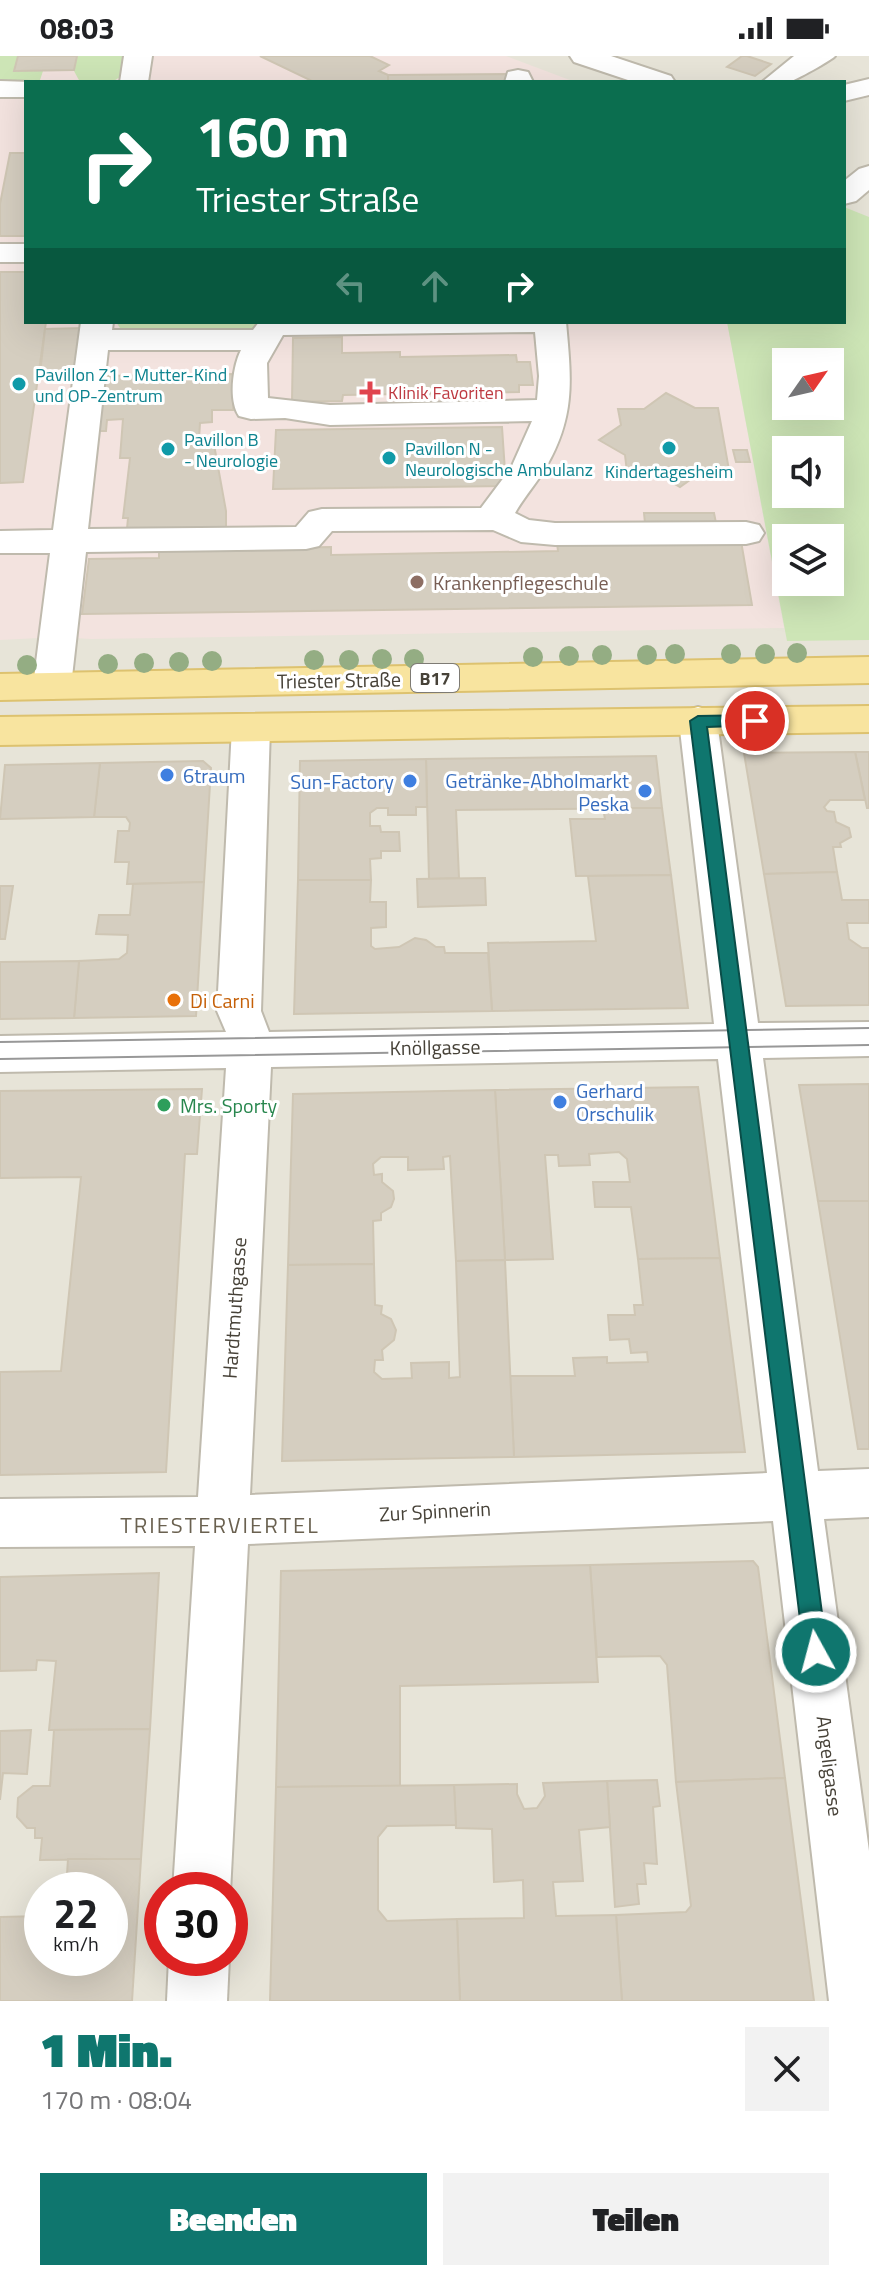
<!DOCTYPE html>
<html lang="de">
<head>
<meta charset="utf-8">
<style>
	body { margin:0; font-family:"Titillium Web",sans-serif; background:#f2f2f2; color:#202124; height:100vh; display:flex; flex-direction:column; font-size:30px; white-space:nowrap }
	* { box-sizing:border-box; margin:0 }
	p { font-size:26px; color:#757577 }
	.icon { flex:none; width:44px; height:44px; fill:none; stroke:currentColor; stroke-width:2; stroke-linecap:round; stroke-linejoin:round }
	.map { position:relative; height:1945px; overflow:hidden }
	.panel { display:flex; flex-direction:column; background:#fff; flex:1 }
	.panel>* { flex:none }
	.guide { position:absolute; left:24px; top:24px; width:822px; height:244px; border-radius:0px; box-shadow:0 8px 32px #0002; background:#0b6e4f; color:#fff; overflow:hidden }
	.needle { width:52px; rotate:56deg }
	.buttons { position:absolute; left:772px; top:292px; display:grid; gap:16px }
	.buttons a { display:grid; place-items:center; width:72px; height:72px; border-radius:0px; background:#fff; box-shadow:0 8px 32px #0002; font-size:40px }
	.speed { position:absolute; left:24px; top:1816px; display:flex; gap:16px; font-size:40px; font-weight:700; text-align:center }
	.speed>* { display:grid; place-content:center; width:104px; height:104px; border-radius:50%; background:#fff; box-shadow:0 8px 32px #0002; line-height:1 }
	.speed small { font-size:20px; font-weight:400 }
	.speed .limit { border:12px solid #d22; background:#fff; color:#111 }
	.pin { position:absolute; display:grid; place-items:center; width:68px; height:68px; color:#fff; margin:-34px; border:4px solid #fff; border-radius:50%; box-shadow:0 2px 8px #0007 }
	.me { position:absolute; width:88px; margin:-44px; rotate:353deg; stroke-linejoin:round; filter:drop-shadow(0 0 6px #0008) }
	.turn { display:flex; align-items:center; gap:28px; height:168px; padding:0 40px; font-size:36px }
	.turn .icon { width:104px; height:104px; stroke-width:2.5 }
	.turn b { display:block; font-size:56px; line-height:68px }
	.lanes { display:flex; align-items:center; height:76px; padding:0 40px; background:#0003; justify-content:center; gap:40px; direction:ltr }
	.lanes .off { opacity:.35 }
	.round { display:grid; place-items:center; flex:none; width:84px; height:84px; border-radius:0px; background:#f2f2f2 }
	.overview { display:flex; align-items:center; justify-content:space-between; height:136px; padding:0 40px }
	h1 { font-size:48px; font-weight:800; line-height:60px; color:#0f766e }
	.action { display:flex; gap:16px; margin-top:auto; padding:16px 40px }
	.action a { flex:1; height:92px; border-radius:0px; background:#0f766e; color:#fff; font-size:32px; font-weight:800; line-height:92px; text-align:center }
	.action a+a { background:#f2f2f2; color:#202124 }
	.status { display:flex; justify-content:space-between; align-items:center; height:56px; padding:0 40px; background:#fff; direction:ltr }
	.status svg { height:22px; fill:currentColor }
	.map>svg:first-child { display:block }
	.residential { fill:#e7e4d8; fill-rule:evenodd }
	.medical { fill:#f3e3df }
	.green { fill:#cde5b6; fill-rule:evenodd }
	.building { fill:#d5cec0; stroke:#cfc6b4; stroke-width:2 }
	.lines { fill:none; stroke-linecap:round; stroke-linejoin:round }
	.minor-casing { stroke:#bfbaad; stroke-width:4 }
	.major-casing { stroke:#ddc26f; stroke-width:4 }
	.minor { fill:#fff; fill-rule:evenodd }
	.major { fill:#f8e49f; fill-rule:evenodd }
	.tram { stroke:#989898; stroke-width:2 }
	.tree { fill:#94ad83 }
	.route { fill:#0f766e; stroke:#0a4d48; stroke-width:2 }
	.culture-dot { fill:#0f9aa8; stroke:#fff; stroke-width:3 }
	.health-dot { fill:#e0444e; stroke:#fff; stroke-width:3 }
	.education-dot { fill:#8d6e63; stroke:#fff; stroke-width:3 }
	.shop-dot { fill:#3f7fe0; stroke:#fff; stroke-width:3 }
	.food-dot { fill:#e8710a; stroke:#fff; stroke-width:3 }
	.leisure-dot { fill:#2e9e5b; stroke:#fff; stroke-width:3 }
	.labels { text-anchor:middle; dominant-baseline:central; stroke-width:6; stroke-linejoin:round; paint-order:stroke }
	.far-culture-label { font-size:18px; fill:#0d838f; stroke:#fff; text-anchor:start }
	.far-health-label { font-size:18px; fill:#be3a42; stroke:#fff; text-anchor:start }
	.shield { fill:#fff; stroke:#7e7b74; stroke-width:2 }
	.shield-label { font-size:18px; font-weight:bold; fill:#474238 }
	.education-label { font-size:20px; fill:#785e54; stroke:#fff; text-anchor:start }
	.street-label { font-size:20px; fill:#474238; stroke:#fff }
	.shop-label { font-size:20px; fill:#366cbe; stroke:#fff; text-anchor:start }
	.food-label { font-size:20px; fill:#c56008; stroke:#fff; text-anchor:start }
	.leisure-label { font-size:20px; fill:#27864d; stroke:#fff; text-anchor:start }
	.neighbourhood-label { font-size:22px; letter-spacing:2px; fill:#6a6150; stroke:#fff }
</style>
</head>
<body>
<div class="status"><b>08:03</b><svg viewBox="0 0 49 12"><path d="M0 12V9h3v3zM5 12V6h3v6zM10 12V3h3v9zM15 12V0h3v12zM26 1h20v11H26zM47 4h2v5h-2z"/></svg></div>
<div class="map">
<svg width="869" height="1945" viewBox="0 0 869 1945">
	<rect width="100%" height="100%" fill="#f4f1ea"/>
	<path class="residential" d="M0,0H869V1945H0ZM26,26H844V266H26ZM786,306H830V350H786ZM786,394H830V438H786ZM786,482H830V526H786ZM42,1834H110V1902H42ZM162,1834H230V1902H162Z"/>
	<polygon class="medical" points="0,0 506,0 575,26 26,26 26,266 727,266 784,572 91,583 58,581 0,584"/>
	<g class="green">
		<polygon points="0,0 18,0 15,15 43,15 40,24 15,24 8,29 0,30"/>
		<polygon points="77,0 124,0 120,21 112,26 80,26 74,15"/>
		<path d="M844,151L869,161V584L787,585L727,266H844ZM830,306V350H786V306ZM786,394H830V438H786ZM830,482V526H786V482Z"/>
		<polygon points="116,266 262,266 248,276 137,278 120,272"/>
	</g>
	<g class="building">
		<polygon points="18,0 77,0 74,14 14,15"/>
		<polygon points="260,0 370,0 389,9 379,15 388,19 388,26 314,26"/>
		<polygon points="742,0 747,0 771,8 755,20 727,11"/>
		<polygon points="507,18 508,26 388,26 388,19"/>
		<polygon points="10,97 26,97 26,180 0,180 0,148"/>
		<polygon points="0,216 26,216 26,266 46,266 23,426 0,427"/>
		<polygon points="83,272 78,317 40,318 45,273"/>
		<polygon points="342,281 342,297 400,296 400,301 516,299 517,306 530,306 533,329 519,329 519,336 343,339 342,345 292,346 293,282"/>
		<polygon points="235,318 233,354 212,354 212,366 200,367 199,383 213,383 226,455 226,471 127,473 128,462 123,462 130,402 120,402 123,363 107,364 106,375 93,375 99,320"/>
		<polygon points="666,337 695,352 718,352 729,414 704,414 680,431 652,415 627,416 625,399 599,384 621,369 618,353 644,353"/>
		<polygon points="502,371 506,430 273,433 276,374"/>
		<polygon points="733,394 747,394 750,406 736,406"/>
		<polygon points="644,457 714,457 716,467 645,467"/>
		<polygon points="741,485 752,549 82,558 89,503 159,502 159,494 331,491 331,499 558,495 557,487"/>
		<polygon points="855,696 869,696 869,752 867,752"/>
		<polygon points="855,696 865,744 830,744 824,751 827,755 834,756 836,766 849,772 851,781 840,787 841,791 833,791 837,816 764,818 744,697"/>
		<polygon points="656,700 662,752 456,754 459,822 429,823 426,703"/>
		<polygon points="426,703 427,751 416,751 416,759 388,759 388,752 377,752 370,757 370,770 380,770 381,776 399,776 400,795 381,795 381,802 370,803 371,824 298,824 300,705"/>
		<polygon points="203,705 211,712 204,826 127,828 129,806 115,806 118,775 129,775 130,767 126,761 94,761 100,707"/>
		<polygon points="100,707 94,761 0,763 5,709"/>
		<polygon points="603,752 662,752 671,819 576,820 570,763 605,763"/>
		<polygon points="837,816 842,844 869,844 869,867 847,867 849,883 862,892 869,892 869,949 786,950 764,818"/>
		<polygon points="671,819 688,952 492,955 488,887 596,885 588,820"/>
		<polygon points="485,822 486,849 418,851 417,823"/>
		<polygon points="298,824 371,824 370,846 386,846 386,871 371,872 371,890 375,893 399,891 415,882 426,884 436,891 444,891 445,897 488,897 492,955 294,958"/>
		<polygon points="204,826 196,960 74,962 79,905 119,903 127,897 128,879 96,878 99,859 130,859 133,828"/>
		<polygon points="0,830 13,830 5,883 0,883"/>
		<polygon points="79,905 74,962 0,963 0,906"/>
		<polygon points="869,1028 869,1145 818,1145 799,1029"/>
		<polygon points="698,1031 720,1202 638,1203 631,1151 595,1151 593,1126 630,1126 627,1103 619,1096 589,1098 590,1109 559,1110 558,1099 545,1099 553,1203 505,1204 495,1034"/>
		<polygon points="202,1033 197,1098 185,1098 166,1416 0,1419 0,1316 61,1315 81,1121 0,1122 0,1035"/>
		<polygon points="495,1034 505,1204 456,1205 450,1100 443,1101 444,1113 408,1114 408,1101 381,1101 373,1108 374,1119 382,1118 382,1126 393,1135 394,1143 391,1151 381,1157 381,1164 373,1165 374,1208 288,1209 293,1038"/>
		<polygon points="818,1145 869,1145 869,1393 858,1393"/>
		<polygon points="720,1202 745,1396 514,1401 510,1320 575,1320 573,1302 607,1301 607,1307 648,1306 647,1296 631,1297 629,1283 610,1284 608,1259 635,1259 634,1249 643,1249 638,1203"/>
		<polygon points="505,1204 514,1401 282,1405 288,1209 374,1208 375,1249 382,1250 381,1258 391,1263 396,1274 394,1284 382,1294 383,1304 375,1304 374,1316 382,1323 412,1322 411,1307 449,1306 449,1322 460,1321 456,1205"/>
		<polygon points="753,1505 758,1511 785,1722 676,1726 667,1609 660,1600 597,1601 590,1509"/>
		<polygon points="590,1509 598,1626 400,1630 400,1730 276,1731 281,1515"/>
		<polygon points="159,1517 150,1673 49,1674 56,1605 37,1604 36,1614 0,1615 0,1521"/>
		<polygon points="150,1673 141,1803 40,1804 42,1782 35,1782 35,1772 27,1772 17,1761 18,1742 33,1730 50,1730 54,1674"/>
		<polygon points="31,1674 27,1718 3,1717 0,1744 0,1675"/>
		<polygon points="785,1722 814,1945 622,1945 616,1859 686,1856 691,1850 676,1726"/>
		<polygon points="657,1724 660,1750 653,1751 657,1808 644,1807 646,1828 637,1828 639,1848 615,1851 607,1725"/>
		<polygon points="607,1725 610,1771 579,1774 583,1825 553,1826 556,1860 616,1859 622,1945 460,1945 457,1863 524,1862 523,1824 494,1826 492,1773 456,1772 454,1729 517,1728 517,1738 524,1753 537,1752 545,1740 543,1727"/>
		<polygon points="454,1729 456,1769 387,1770 378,1781 378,1854 387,1865 457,1863 460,1945 270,1945 276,1731"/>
		<polygon points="68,1803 141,1803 132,1945 0,1945 0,1861 42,1860 42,1902 110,1902 110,1834 66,1834"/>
	</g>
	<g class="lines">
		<defs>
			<g id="minor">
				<polygon points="124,0 152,0 148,26 120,26"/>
				<polygon points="570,0 611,0 671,20 675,26 634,26 574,6"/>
				<path d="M794,0H835C832,4 794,25 789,26C781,27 771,26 762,26Z"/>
				<polygon points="518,14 528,16 533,26 505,26 508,16"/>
				<polygon points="869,23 869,39 844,45 844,29"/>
				<polygon points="0,25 32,26 26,26 26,41 0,41"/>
				<polygon points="869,110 869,134 856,145 844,148 844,125 859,113"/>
				<rect x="0" y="188" width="26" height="18"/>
				<path d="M81,266H113L112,274H253L259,266H566C571,322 576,359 546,411C537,427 524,441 515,457L529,464L555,467L746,466L759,469L764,477L759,485L746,488L555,489L521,486L493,474L332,475L319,490L306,493L86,496L71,630L66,639L52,643L38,639L33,630L50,497H0V475L53,474ZM535,276L539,320L537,344L330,349L268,342L267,307L283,279ZM108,294H241C233,310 228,344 239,360L251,363L285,362L330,369L532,365L511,412L481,452L322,453L309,456L296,471L88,473Z"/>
				<path d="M698,651L712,655L717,665L758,967L869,966V1000L763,1002L818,1415L869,1413V1461L824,1463L869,1795V1945H829L773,1465L248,1488L230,1837V1834H173L195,1490L0,1491V1443L198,1441L226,1012L0,1016V980L226,976L217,955L232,672L237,662L251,658L265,662L270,672L261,955L269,976L714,968L679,665L684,655ZM718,1003L767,1417L250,1439L271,1011Z"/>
				<polygon points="169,1902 229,1902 227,1945 167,1945"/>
			</g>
			<g id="major">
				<polygon points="869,601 869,627 0,644 0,618"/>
				<polygon points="869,650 869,676 0,689 0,661"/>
			</g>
		</defs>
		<use href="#minor" class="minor-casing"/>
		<use href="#major" class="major-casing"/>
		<use href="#minor" class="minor"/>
		<use href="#major" class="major"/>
		<g class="tram">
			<polyline points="0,986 869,972"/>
			<polyline points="0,1003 869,989"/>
		</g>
	</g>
	<g class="tree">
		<circle cx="797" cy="597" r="10"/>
		<circle cx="675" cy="598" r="10"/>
		<circle cx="731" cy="598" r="10"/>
		<circle cx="765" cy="598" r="10"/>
		<circle cx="602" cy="599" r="10"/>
		<circle cx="647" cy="599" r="10"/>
		<circle cx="569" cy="600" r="10"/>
		<circle cx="533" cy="601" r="10"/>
		<circle cx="382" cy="603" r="10"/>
		<circle cx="414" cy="603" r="10"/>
		<circle cx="314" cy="604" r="10"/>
		<circle cx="349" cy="604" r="10"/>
		<circle cx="212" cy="605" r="10"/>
		<circle cx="179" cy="606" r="10"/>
		<circle cx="144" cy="607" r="10"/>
		<circle cx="108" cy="608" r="10"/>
		<circle cx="27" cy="609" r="10"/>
	</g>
	<polygon class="route" points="755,659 760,661 760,669 707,671 827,1596 824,1604 816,1607 808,1604 804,1596 690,665 698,660"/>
	<g class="culture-dot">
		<circle cx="19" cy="328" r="8"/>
		<circle cx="669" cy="392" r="8"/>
		<circle cx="168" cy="393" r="8"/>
		<circle cx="389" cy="402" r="8"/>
	</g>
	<path class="health-dot" d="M366 324h8v8h8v8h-8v8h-8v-8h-8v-8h8z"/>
	<circle class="education-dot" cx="417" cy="526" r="8"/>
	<g class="shop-dot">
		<circle cx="167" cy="719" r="8"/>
		<circle cx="410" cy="725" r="8"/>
		<circle cx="645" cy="735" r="8"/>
		<circle cx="560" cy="1046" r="8"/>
	</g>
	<circle class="food-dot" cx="174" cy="944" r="8"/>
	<circle class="leisure-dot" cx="164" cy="1049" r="8"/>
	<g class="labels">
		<g class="far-culture-label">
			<text x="35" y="318">Pavillon Z1 - Mutter-Kind<tspan x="35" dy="21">und OP-Zentrum</tspan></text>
			<text x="184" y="383">Pavillon B<tspan x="184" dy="21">- Neurologie</tspan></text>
			<text x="405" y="392">Pavillon N -<tspan x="405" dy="21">Neurologische Ambulanz</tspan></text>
			<text x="669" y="415" text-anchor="middle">Kindertagesheim</text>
		</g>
		<g class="far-health-label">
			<text x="388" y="336">Klinik Favoriten</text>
		</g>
		<rect class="shield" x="411" y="608" width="48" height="28" rx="6"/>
		<g class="shield-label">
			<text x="435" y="622">B17</text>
		</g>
		<g class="education-label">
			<text x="433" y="526">Krankenpflegeschule</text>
		</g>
		<g class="street-label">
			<text transform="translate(339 624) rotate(-1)">Triester Straße</text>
			<text transform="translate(435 991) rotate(-1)">Knöllgasse</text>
			<text transform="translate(234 1252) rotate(-86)">Hardtmuthgasse</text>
			<text transform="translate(435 1455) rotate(-3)">Zur Spinnerin</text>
			<text transform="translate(830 1710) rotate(83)">Angeligasse</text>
		</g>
		<g class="shop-label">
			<text x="183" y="719">6traum</text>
			<text x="629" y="724" text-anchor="end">Getränke-Abholmarkt<tspan x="629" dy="23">Peska</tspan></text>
			<text x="394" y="725" text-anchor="end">Sun-Factory</text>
			<text x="576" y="1034">Gerhard<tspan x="576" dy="23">Orschulik</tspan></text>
		</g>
		<g class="food-label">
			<text x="190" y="944">Di Carni</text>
		</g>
		<g class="leisure-label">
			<text x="180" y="1049">Mrs. Sporty</text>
		</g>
		<g class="neighbourhood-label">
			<text x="220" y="1469">TRIESTERVIERTEL</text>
		</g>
	</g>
</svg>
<div class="buttons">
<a><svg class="needle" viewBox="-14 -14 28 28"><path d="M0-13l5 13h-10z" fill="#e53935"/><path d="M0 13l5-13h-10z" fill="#757577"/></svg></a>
<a><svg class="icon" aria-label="sound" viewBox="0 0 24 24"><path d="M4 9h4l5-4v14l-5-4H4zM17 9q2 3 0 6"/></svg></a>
<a><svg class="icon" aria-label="layers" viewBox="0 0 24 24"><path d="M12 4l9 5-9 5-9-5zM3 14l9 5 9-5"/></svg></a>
</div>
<div class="speed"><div>22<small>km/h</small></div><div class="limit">30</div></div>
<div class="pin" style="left:755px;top:665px;background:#d93025"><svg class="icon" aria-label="arrive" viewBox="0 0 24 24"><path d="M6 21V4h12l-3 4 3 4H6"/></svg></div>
<svg class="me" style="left:816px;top:1596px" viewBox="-20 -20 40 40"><circle r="17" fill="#0f766e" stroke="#fff" stroke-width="3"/><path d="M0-11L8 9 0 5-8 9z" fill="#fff"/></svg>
<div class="guide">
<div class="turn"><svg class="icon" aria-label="right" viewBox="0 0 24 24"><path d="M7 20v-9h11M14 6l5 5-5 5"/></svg><div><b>160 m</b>Triester Straße</div></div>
<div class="lanes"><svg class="icon off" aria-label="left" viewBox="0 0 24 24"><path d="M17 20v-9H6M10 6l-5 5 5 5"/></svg><svg class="icon off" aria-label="ahead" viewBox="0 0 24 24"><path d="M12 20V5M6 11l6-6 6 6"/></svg><svg class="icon" aria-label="right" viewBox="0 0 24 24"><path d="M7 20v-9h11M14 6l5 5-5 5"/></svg></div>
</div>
</div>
<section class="panel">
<div class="overview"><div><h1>1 Min.</h1><p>170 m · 08:04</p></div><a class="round"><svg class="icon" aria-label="close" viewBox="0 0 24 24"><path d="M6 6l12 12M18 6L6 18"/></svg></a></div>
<div class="action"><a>Beenden</a><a>Teilen</a></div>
</section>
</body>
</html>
